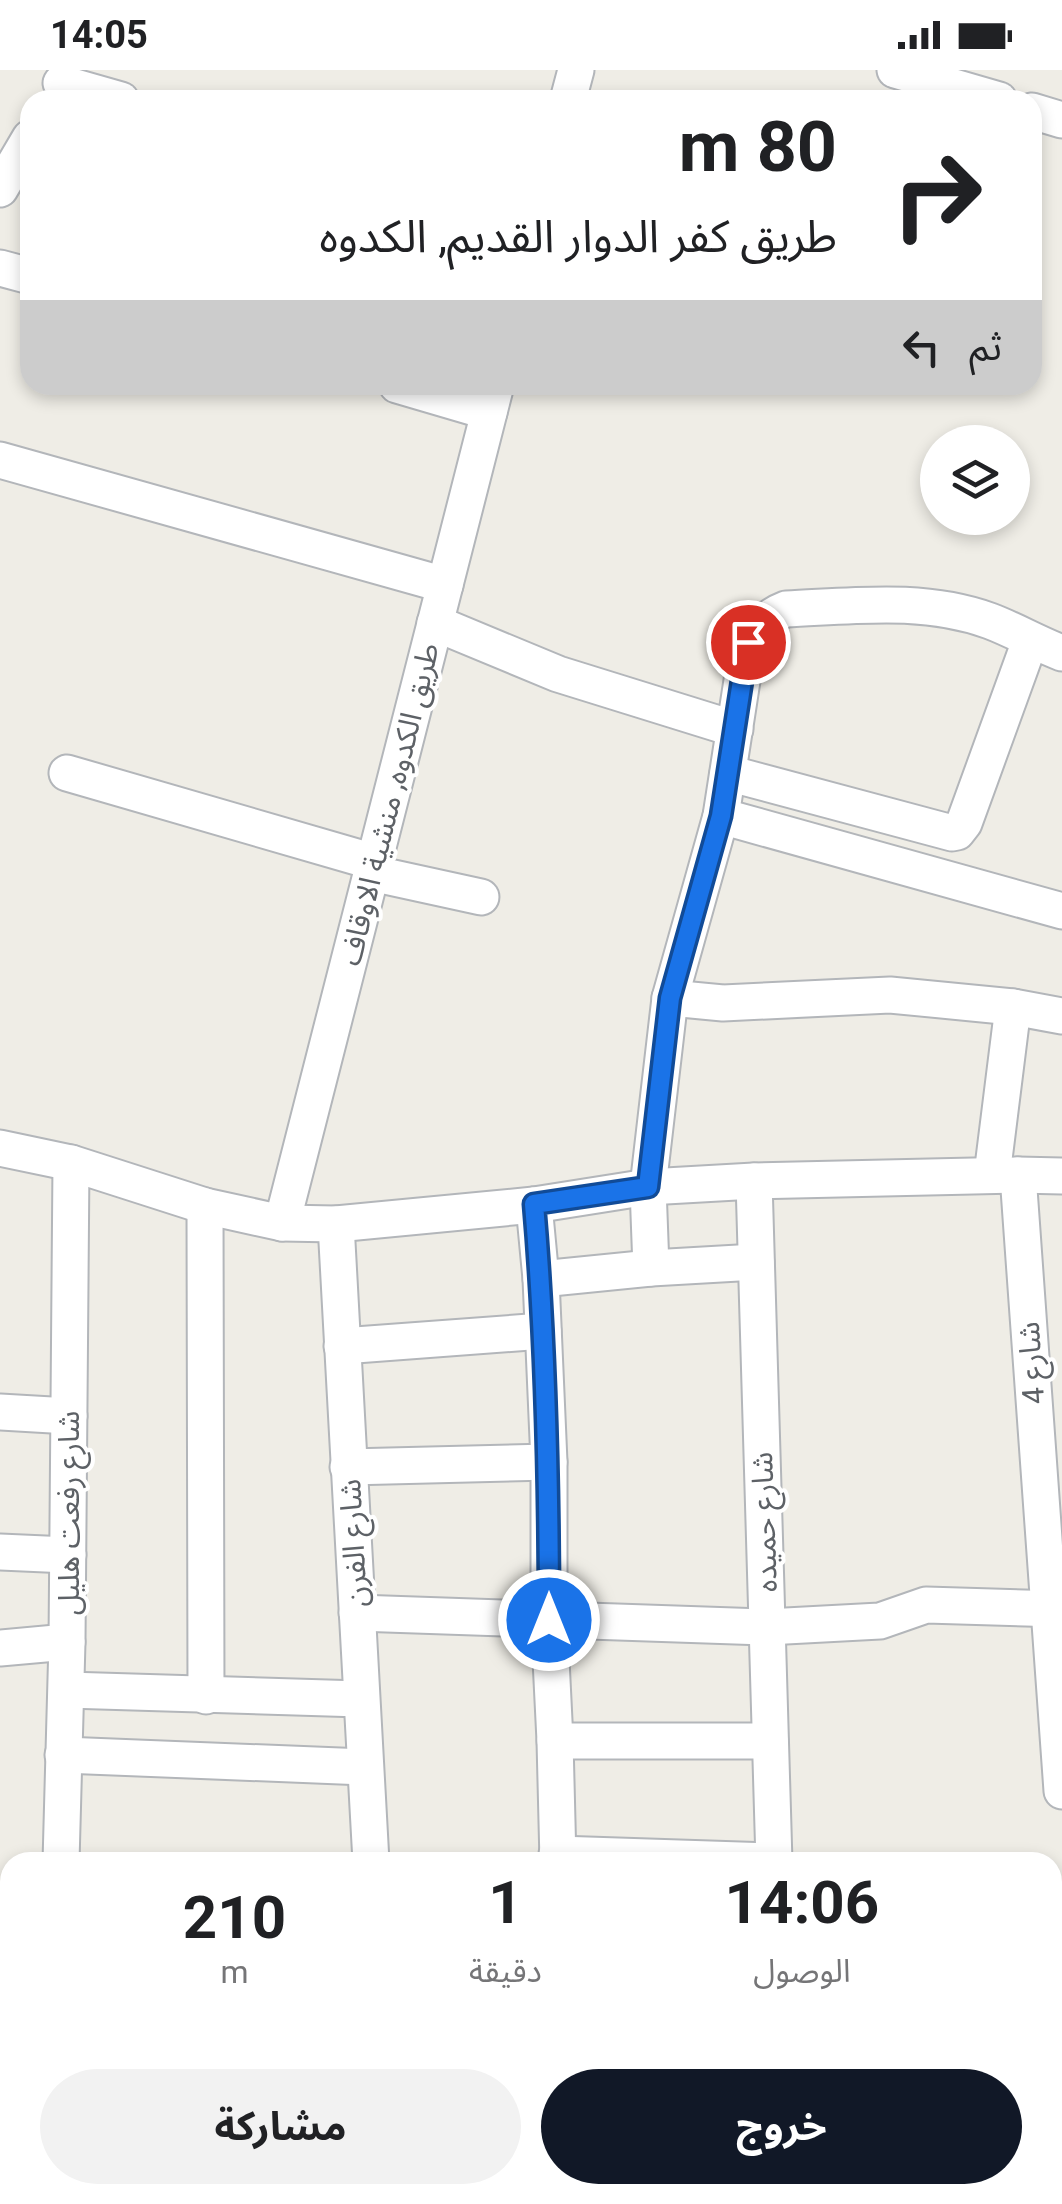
<!DOCTYPE html>
<html lang="ar">
<head>
<meta charset="utf-8">
<style>
	body { margin:0; font-family:Roboto,"Noto Sans Arabic",sans-serif; background:#f2f2f2; color:#202124; direction:rtl; height:100vh; display:flex; flex-direction:column; font-size:38px; white-space:nowrap }
	* { box-sizing:border-box; margin:0 }
	p { font-size:32px; color:#757577 }
	.icon { flex:none; width:55px; height:55px; fill:none; stroke:currentColor; stroke-width:2; stroke-linecap:round; stroke-linejoin:round }
	.map { position:relative; flex:1; overflow:hidden; direction:ltr }
	.panel { position:absolute; left:0px; top:1782px; width:1062px; height:352px; display:flex; flex-direction:column; background:#fff; border-radius:30px 30px 0 0; box-shadow:0 5px 15px #0003; direction:rtl }
	.panel>* { flex:none }
	.banner { position:absolute; left:20px; top:20px; width:1022px; height:305px; border-radius:30px; box-shadow:0 5px 15px #0003; direction:rtl; background:#fff; color:#202124; overflow:hidden }
	.tools { position:absolute; left:920px; top:355px; display:grid; gap:20px }
	.tools a { display:grid; place-items:center; width:110px; height:110px; border-radius:50%; background:#fff; box-shadow:0 5px 15px #0003; font-size:50px }
	.pin { position:absolute; display:grid; place-items:center; width:85px; height:85px; color:#fff; margin:-42px; border:5px solid #fff; border-radius:50%; box-shadow:0 2px 10px #0007 }
	.me { position:absolute; width:110px; margin:-55px; rotate:0deg; stroke-linejoin:round; filter:drop-shadow(0 0 8px #0008) }
	.turn { display:flex; align-items:center; gap:35px; height:210px; padding:0 40px; font-size:45px }
	.turn .icon { width:130px; height:130px; stroke-width:2.5 }
	.turn b { display:block; font-size:70px; line-height:85px }
	.then { display:flex; align-items:center; height:95px; padding:0 40px; background:#0003; gap:20px; font-size:38px }
	.eta { display:flex; justify-content:space-evenly; align-items:center; height:170px; text-align:center }
	.eta b { font-size:60px; font-weight:700; line-height:70px }
	.action { display:flex; gap:20px; margin-top:auto; padding:20px 40px }
	.action a { flex:1; height:115px; border-radius:60px; background:#111827; color:#fff; font-size:40px; font-weight:700; line-height:115px; text-align:center }
	.action a+a { background:#f2f2f2; color:#202124 }
	.status { display:flex; justify-content:space-between; align-items:center; height:70px; padding:0 50px; background:#fff; direction:ltr }
	.status svg { height:28px; fill:currentColor }
	.map>svg:first-child { display:block }
	.lines { fill:none; stroke-linecap:round; stroke-linejoin:round }
	.street-casing { stroke:#b3b6ba; stroke-width:39 }
	.street { stroke:#fff; stroke-width:35 }
	.route-casing { stroke:#114b97; stroke-width:25 }
	.route { stroke:#1a73e8; stroke-width:18 }
	.labels { text-anchor:middle; dominant-baseline:central; stroke-width:8; stroke-linejoin:round; paint-order:stroke }
	.street-label { font-size:30px; fill:#5d6166; stroke:#fff }
</style>
</head>
<body>
<div class="status"><b>14:05</b><svg viewBox="0 0 49 12"><path d="M0 12V9h3v3zM5 12V6h3v6zM10 12V3h3v9zM15 12V0h3v12zM26 1h20v11H26zM47 4h2v5h-2z"/></svg></div>
<div class="map">
<svg width="1062" height="2134" viewBox="0 0 1062 2134">
	<rect width="100%" height="100%" fill="#efede6"/>
	<g class="lines">
		<defs>
			<g id="street">
				<polyline points="895,0 999,30"/>
				<polyline points="61,13 121,30"/>
				<polyline points="568,30 576,0"/>
				<polyline points="1032,41 1062,50"/>
				<polyline points="0,119 30,68"/>
				<polyline points="0,198 30,206"/>
				<polyline points="397,315 489,342"/>
				<polyline points="0,390 445,515"/>
				<polyline points="435,553 558,604 735,659"/>
				<polyline points="67,703 374,792"/>
				<polyline points="728,703 952,763 957,762 964,753 1030,571"/>
				<polyline points="721,746 1062,841"/>
				<polyline points="371,803 481,827"/>
				<polyline points="670,928 723,933 890,925 1013,937 1062,946"/>
				<polyline points="0,1078 71,1093 205,1136 282,1153 336,1154 534,1135 648,1117 754,1111 1018,1105 1062,1106"/>
				<polyline points="992,1105 1013,937"/>
				<polyline points="1018,1105 1062,1721"/>
				<polyline points="754,1111 774,1792"/>
				<polyline points="534,1135 541,1209 549,1392 549,1549 555,1671 558,1792"/>
				<polyline points="205,1136 206,1626"/>
				<polyline points="282,1153 496,315"/>
				<polyline points="336,1154 371,1792"/>
				<path d="M651,1198L648,1117L670,928L721,746L748,572C759,556 768,546 786,539C855,536 924,527 990,551C1014,560 1038,574 1062,583"/>
				<polyline points="541,1209 651,1198 756,1192"/>
				<polyline points="342,1276 543,1261"/>
				<polyline points="0,1342 69,1346"/>
				<polyline points="348,1397 549,1392"/>
				<polyline points="0,1482 68,1485"/>
				<polyline points="357,1543 767,1557 880,1551 926,1535 1062,1539"/>
				<polyline points="0,1578 67,1572"/>
				<polyline points="67,1620 361,1629"/>
				<polyline points="555,1671 770,1671"/>
				<polyline points="63,1685 365,1697"/>
				<polyline points="557,1784 774,1791"/>
				<polyline points="61,1792 67,1572 71,1093"/>
				<polyline points="0,2057 10,2059"/>
				<polyline points="0,2092 10,2094"/>
				<polyline points="119,2125 156,2134"/>
				<polyline points="362,2125 450,2134"/>
			</g>
		</defs>
		<use href="#street" class="street-casing"/>
		<use href="#street" class="street"/>
	</g>
	<g class="lines">
		<defs>
			<path id="route" d="M549,1550C549,1411 546,1273 534,1134L648,1117L670,928L721,746L748,572"/>
		</defs>
		<use href="#route" class="route-casing"/>
		<use href="#route" class="route"/>
	</g>
	<g class="labels">
		<g class="street-label">
			<text transform="translate(389 734) rotate(-76)">طريق الكدوه, منشية الاوقاف</text>
			<text transform="translate(1031 1293) rotate(-94)">شارع 4</text>
			<text transform="translate(68 1443) rotate(-90)">شارع رفعت هليل</text>
			<text transform="translate(764 1452) rotate(-92)">شارع حميده</text>
			<text transform="translate(353 1473) rotate(-93)">شارع الفرن</text>
		</g>
	</g>
</svg>
<div class="tools">
<a><svg class="icon" aria-label="layers" viewBox="0 0 24 24"><path d="M12 4l9 5-9 5-9-5zM3 14l9 5 9-5"/></svg></a>
</div>
<div class="pin" style="left:748px;top:572px;background:#d93025"><svg class="icon" aria-label="arrive" viewBox="0 0 24 24"><path d="M6 21V4h12l-3 4 3 4H6"/></svg></div>
<svg class="me" style="left:549px;top:1550px" viewBox="-20 -20 40 40"><circle r="17" fill="#1a73e8" stroke="#fff" stroke-width="3"/><path d="M0-11L8 9 0 5-8 9z" fill="#fff"/></svg>
<div class="banner">
<div class="turn"><svg class="icon" aria-label="right" viewBox="0 0 24 24"><path d="M7 20v-9h11M14 6l5 5-5 5"/></svg><div><b>80 m</b>طريق كفر الدوار القديم, الكدوه</div></div>
<div class="then">ثم<svg class="icon" aria-label="left" viewBox="0 0 24 24"><path d="M17 20v-9H6M10 6l-5 5 5 5"/></svg></div>
</div>
<section class="panel">
<div class="eta">
<div><b>14:06</b><p>الوصول</p></div>
<div><b>1</b><p>دقيقة</p></div>
<div><b>210</b><p>m</p></div>
</div>
<div class="action"><a>خروج</a><a>مشاركة</a></div>
</section>
</div>
</body>
</html>
